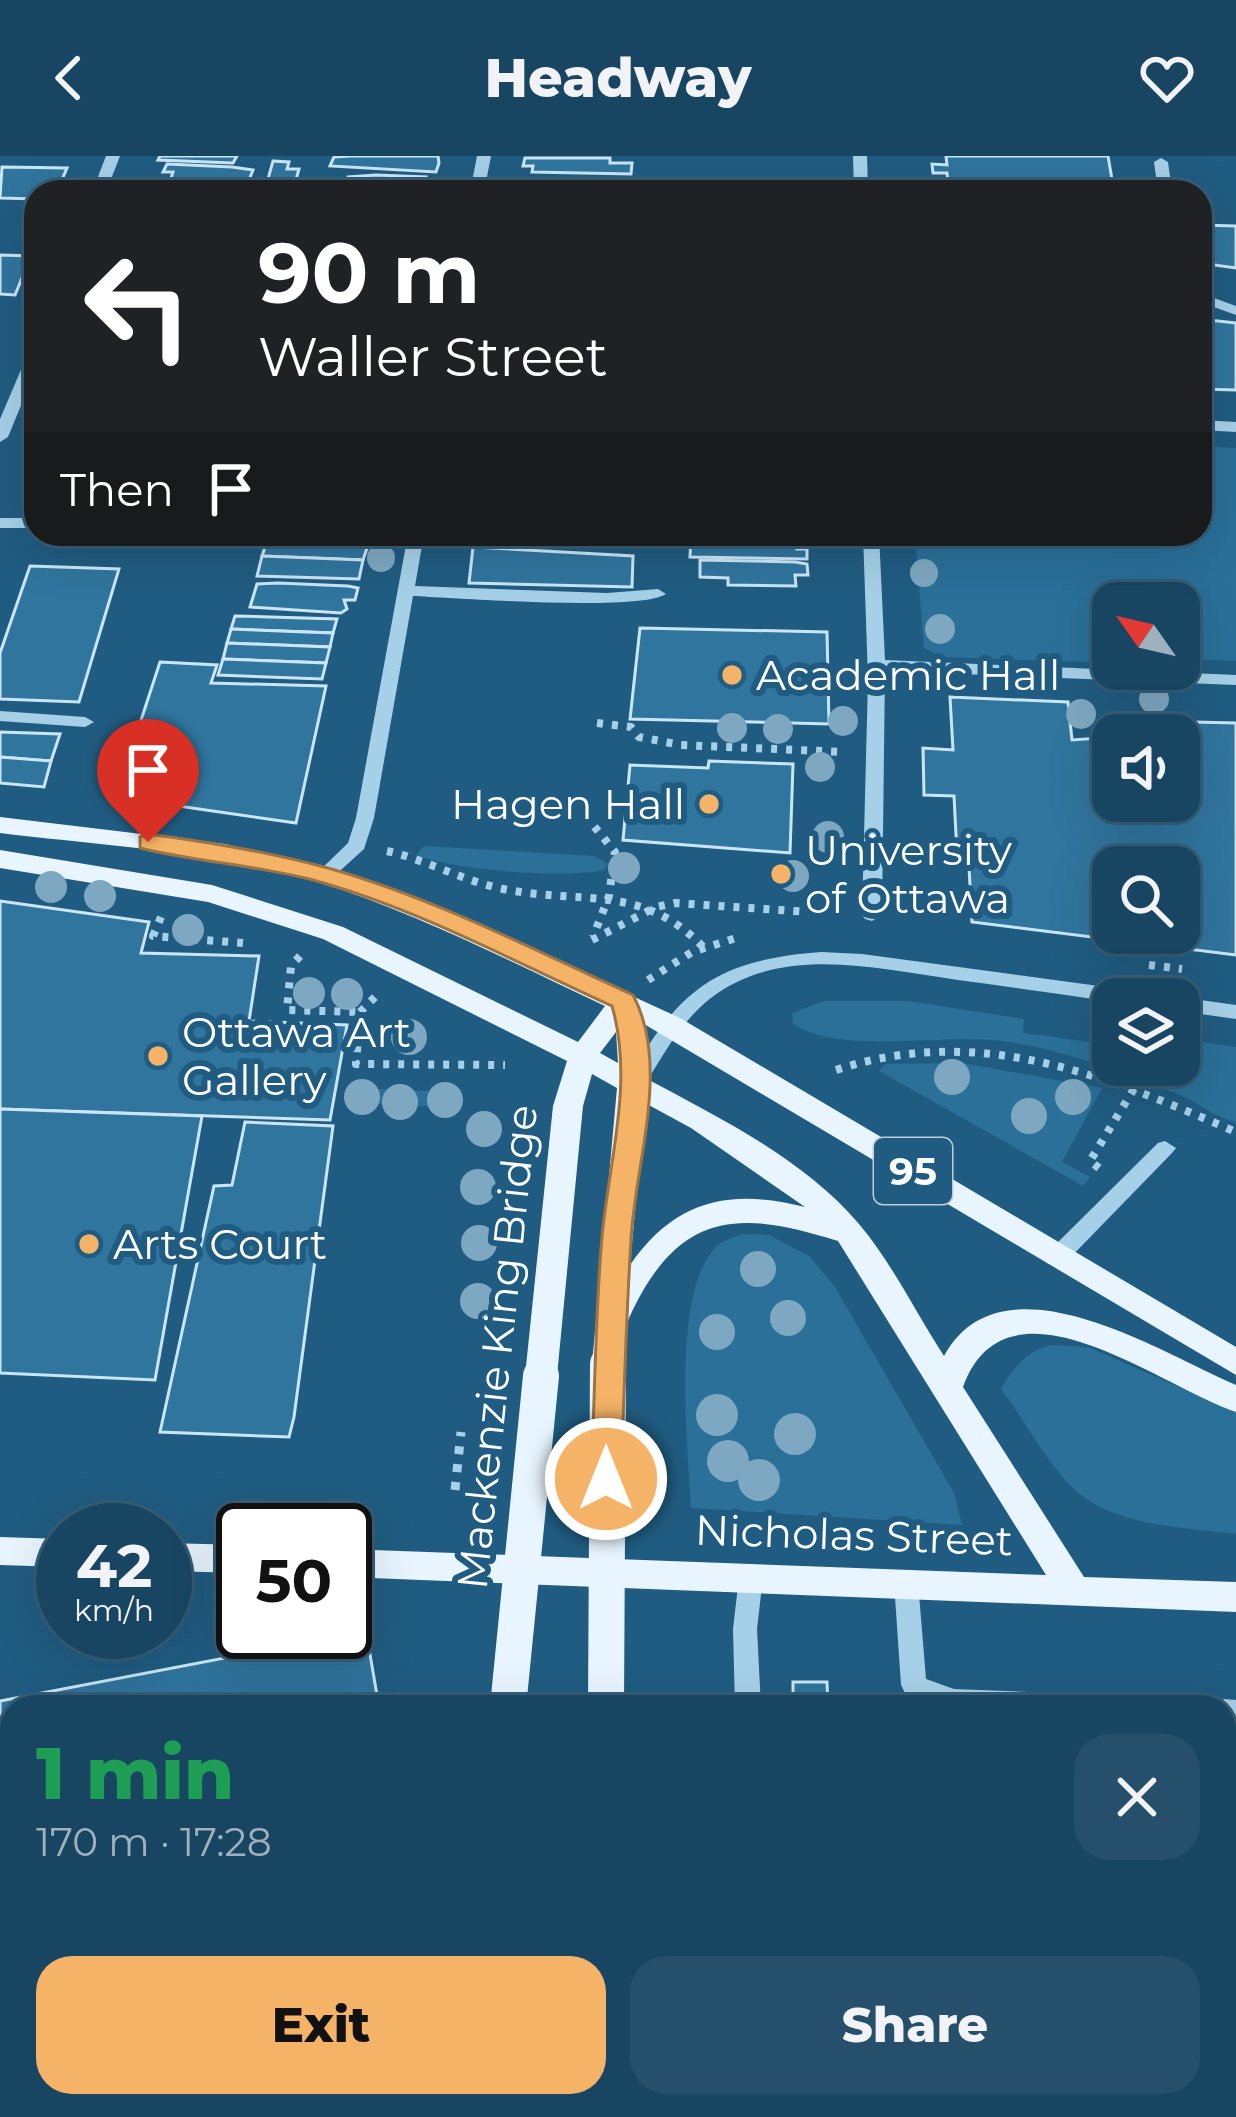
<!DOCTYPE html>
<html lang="en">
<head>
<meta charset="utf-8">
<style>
	body { margin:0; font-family:Montserrat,sans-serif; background:#254f6a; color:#f1f3f6; height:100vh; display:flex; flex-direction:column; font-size:45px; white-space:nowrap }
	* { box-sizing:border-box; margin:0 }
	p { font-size:39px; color:#9fb1bd }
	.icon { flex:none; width:66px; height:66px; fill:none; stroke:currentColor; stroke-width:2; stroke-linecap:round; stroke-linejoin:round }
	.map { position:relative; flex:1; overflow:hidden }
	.sheet { position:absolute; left:0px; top:1539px; width:1236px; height:423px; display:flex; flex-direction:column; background:#184561; border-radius:36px 36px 0 0; box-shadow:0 12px 48px #0002,0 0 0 3px #365d76 }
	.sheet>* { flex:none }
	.top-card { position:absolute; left:24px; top:24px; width:1188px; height:366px; border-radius:36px; box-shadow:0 12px 48px #0002,0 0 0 3px #365d76; background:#202124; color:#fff; overflow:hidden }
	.needle { width:78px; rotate:304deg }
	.buttons { position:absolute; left:1092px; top:426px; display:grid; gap:24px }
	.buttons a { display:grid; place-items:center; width:108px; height:108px; border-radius:24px; background:#184561; box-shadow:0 12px 48px #0002,0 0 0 3px #365d76; font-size:60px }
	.speed { position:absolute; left:36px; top:1347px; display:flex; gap:24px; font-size:60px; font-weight:700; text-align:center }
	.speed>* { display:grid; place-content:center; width:156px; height:156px; border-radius:50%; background:#184561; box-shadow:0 12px 48px #0002,0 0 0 3px #365d76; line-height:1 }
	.speed small { font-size:30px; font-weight:400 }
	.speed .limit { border:6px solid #111; border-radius:18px; background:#fff; color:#111 }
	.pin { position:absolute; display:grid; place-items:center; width:102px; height:102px; color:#fff; margin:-123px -51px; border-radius:50% 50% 50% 0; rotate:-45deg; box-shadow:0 0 12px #0007 }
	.pin .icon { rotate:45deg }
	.me { position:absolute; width:132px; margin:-66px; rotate:0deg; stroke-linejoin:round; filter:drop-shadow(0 0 9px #0008) }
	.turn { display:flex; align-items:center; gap:42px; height:252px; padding:0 36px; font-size:54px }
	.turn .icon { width:156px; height:156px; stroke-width:2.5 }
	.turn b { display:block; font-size:84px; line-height:102px }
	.then { display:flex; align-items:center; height:114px; padding:0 36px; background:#0003; gap:24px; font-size:45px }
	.round { display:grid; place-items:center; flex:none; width:126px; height:126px; border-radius:36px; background:#254f6a }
	.head { display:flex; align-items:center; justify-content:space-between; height:204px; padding:0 36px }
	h1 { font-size:72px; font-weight:800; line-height:90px; color:#1e9e55 }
	.cta { display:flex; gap:24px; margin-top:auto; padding:24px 36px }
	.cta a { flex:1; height:138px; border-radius:36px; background:#f5b367; color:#111; font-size:48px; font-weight:800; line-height:138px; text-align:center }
	.cta a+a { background:#254f6a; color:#f1f3f6 }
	header { display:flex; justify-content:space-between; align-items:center; height:156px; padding:0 36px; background:#184561; font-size:54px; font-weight:800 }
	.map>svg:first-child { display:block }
	.green { fill:#2a7099 }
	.building { fill:#30759e; stroke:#cae6f6; stroke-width:3; fill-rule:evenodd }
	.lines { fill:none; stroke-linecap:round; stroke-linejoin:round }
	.path-far1 { stroke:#a6d0e8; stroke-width:8; stroke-dasharray:6 9; stroke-linecap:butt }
	.path { stroke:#a6d0e8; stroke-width:9; stroke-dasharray:8 10; stroke-linecap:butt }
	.minor { fill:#a6d0e8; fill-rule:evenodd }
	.major { fill:#e9f5fe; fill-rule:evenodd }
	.major-bridge { stroke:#e9f5fe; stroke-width:36 }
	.tree { fill:#7ea8c1 }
	.route { fill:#f5b367; stroke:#9f7443; stroke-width:3 }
	.poi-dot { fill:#f5b367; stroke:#205c81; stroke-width:4.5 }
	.labels { text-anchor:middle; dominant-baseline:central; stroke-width:12; stroke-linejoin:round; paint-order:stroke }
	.shield { fill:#205c81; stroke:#bcced9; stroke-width:3 }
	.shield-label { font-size:39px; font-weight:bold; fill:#fff }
	.poi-label { font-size:42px; fill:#fff; stroke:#205c81; text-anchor:start }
	.street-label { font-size:42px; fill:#fff; stroke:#205c81 }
</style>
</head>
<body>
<header><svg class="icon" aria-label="back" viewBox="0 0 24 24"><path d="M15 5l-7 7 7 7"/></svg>Headway<svg class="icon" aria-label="heart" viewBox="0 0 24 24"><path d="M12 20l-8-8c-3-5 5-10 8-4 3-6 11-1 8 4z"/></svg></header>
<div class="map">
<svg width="1236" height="1961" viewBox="0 0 1236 1961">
	<rect width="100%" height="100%" fill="#205c81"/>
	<g class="green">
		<polygon points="1200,290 1236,292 1236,505 1179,503 1179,447 1113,447 1113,507 943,501 924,492 915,378 1200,378"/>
		<path d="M424,690L594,700L608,708L604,714C566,723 452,714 416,699Z"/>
		<path d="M824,845H908L1024,863L1023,877L1113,889V909H1179V898L1195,900L1196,885L1236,891V966C1214,962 1199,946 1178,938C1125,918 1067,895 1010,886C947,876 842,900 793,868L792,857Z"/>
		<polygon points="962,907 1102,932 1062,1006 1090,1021 1083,1030 879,915 885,908"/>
		<polygon points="353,932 459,936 457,952 350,947"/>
		<path d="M743,1078L769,1079L809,1100L835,1131L954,1337L962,1369L691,1352C688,1290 670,1133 718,1089C725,1083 735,1081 743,1078Z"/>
		<path d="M1051,1189L1088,1191L1236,1256V1378C1181,1371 1107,1371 1067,1326C1042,1298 1024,1264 1001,1233C1014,1211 1025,1196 1051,1189Z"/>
	</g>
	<g class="building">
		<polygon points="160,0 237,0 233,7 158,4"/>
		<polygon points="351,0 438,0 439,7 436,16 330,10 334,1"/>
		<polygon points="946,0 1108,0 1114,35 949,36 947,17 933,17 932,8 947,9"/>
		<polygon points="525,2 610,2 610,7 632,7 631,18 532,16 533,10 523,10"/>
		<polygon points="273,5 289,6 287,13 299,13 294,31 266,30"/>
		<polygon points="167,8 232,11 253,14 249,24 227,23 226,28 170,25 173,16 163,16"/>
		<polygon points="2,11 67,12 59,31 36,36 36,43 0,42"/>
		<polygon points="376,19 426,21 424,28 432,28 431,34 346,32 348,21"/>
		<polygon points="568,23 600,24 598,35 533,34 534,28 567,28"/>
		<polygon points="743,27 812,29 814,36 743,36"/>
		<polygon points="1200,69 1236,70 1236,112 1200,107"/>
		<polygon points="0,99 31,100 15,139 0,138"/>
		<polygon points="1200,163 1236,167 1236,234 1200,233"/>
		<polygon points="199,378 370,378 368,389 198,382"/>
		<polygon points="475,378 547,378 546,389 520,388 519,392 473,391"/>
		<polygon points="691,380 797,381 797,393 807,393 807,403 690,401"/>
		<polygon points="259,386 310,388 368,389 363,404 262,400 265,391 258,391"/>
		<polygon points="473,391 633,400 632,431 469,427"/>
		<polygon points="262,400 363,404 359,423 257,420"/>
		<polygon points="700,404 795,406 807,408 808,419 795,419 796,430 728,429 728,422 700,421"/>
		<polygon points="30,410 119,413 79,546 0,543 0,497"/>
		<polygon points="278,427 348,430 358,432 355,444 344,444 347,453 341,457 250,451 257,428"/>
		<polygon points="235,460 337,463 333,477 231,473"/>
		<polygon points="640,472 827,476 829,568 630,563"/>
		<polygon points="231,473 333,477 330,491 227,487"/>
		<polygon points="227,487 330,491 326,507 223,503"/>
		<polygon points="223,503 326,507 322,523 218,519"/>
		<polygon points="160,506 217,509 211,527 326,530 296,667 116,641"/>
		<path d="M950,541L1068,546L1072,584L1113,581V645H1179V579L1171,577H1197L1194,566L1236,567V799L972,766L969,711L966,698H957L954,640L924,639L923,592L953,594ZM1113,711H1179V777H1113Z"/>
		<polygon points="0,576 60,578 51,605 0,601"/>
		<polygon points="0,601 51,605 44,631 0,627"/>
		<polygon points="709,605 793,608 790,697 623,684 630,609 708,612"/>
		<polygon points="0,745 149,766 141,797 259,800 249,865 347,869 330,964 0,953"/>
		<polygon points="0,953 202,960 155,1224 0,1217"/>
		<polygon points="245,966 333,970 294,1261 289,1281 160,1276 214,1030 232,1029"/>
		<polygon points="366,1475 379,1551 12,1551 12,1660 0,1662 0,1545"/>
		<polygon points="793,1526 827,1526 828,1551 793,1551"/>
		<rect x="1224" y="1598" width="12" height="84"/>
		<polygon points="0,1770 12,1770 12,1950 375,1950 374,1961 0,1961"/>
	</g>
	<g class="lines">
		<g class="path-far1">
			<polyline points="597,567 631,571 639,581 681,589 845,596"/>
			<polyline points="585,659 615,696 609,740 593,781"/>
			<path d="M387,695C427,704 463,725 503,733C582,749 643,727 704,792"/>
			<polyline points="161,761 153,780 243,787"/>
			<polyline points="592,784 656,751 675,747 810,756"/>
			<polyline points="300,800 291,810 287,854 360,856 356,908 505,909"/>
			<polyline points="1149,809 1182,813"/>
			<polyline points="648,824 692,796 736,782"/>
			<polyline points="360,856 375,841"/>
			<path d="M836,914C979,867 1104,919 1236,976"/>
			<polyline points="1099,1012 1090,1005 1135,931"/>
		</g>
		<polyline class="path" points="455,1334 461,1276"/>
		<g class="minor">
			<polygon points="106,0 120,0 106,36 92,36"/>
			<polygon points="477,0 491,0 484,36 470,36"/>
			<polygon points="853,0 867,0 868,36 854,36"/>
			<polygon points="1161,2 1168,6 1172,36 1158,36 1154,6"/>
			<polygon points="1200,137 1236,150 1236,159 1200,146"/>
			<polygon points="36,191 36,213 8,281 0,286 0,263 29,195"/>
			<polygon points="1200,264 1236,266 1236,276 1200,274"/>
			<rect x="0" y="362" width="36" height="10"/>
			<path d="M408,378H424L415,430L607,437L658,433L666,438C638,456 458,442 413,440L374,662L364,693L331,723L324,725L315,719L348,687L356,662Z"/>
			<polygon points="863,378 879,378 885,504 1236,519 1236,529 885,515 882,759 872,765 865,763 862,759 868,523"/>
			<polygon points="0,555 85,561 94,566 85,571 0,565"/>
			<path d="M821,796L862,798L1143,836L1153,843L1113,846C1061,838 1010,831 958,824C886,814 799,792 731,829C689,851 667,892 643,932H629L626,927C677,835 714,804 821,796Z"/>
			<polygon points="1179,841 1236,849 1236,863 1179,855 1179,843 1173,843"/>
			<polygon points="1165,985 1176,992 1172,997 1064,1108 1048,1108 1045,1102 1048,1096 1158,987"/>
			<polygon points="751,1411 760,1414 763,1421 757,1473 761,1551 735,1551 733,1473 739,1421 742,1414"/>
			<polygon points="906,1416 915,1419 918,1426 926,1523 954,1533 1127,1540 1136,1543 1140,1551 942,1551 905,1537 901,1529 894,1426 897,1419"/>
			<polygon points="1224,1543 1236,1544 1236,1566 1224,1565 1224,1551 1213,1551"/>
			<polygon points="1224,1937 1233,1940 1236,1961 1211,1961 1209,1950 1224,1950"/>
			<polygon points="769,1950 802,1950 807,1961 774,1961"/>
		</g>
		<g class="major">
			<path d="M0,661L225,688L334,713L445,754L680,862L1236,1191V1219L644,868L647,923C720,962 805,1004 859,1068C892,1107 916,1157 944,1200C1002,1094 1161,1197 1236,1229V1256C1162,1232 1007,1109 963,1231L1084,1421L1236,1426V1456L345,1421V1393L1046,1419L838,1085C737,1053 678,1055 629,1162C622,1179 629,1200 619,1217L608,1220L597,1217L592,1208L617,932L592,918L583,950L557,1220L553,1229L541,1233L529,1229L525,1220L553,950L567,905L323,783L208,746L0,712V694L212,729L343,771L578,886L605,850C511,806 417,757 318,726C216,695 105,690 0,677ZM616,876L618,907L600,897ZM645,947L691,972L805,1051C730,1032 675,1044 630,1109Z"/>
			<polygon points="0,1381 63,1383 63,1411 0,1409"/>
			<polygon points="165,1387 243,1389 243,1417 165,1415"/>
			<polygon points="453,1950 493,1950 492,1961 452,1961"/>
			<polygon points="576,1950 616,1950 615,1961 575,1961"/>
		</g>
		<g class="major-bridge">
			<polyline points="508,1551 541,1220"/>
			<polyline points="606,1551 608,1208"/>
		</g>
	</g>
	<g class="tree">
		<circle cx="381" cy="402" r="14"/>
		<circle cx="924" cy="417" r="14"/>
		<circle cx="940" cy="473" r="15"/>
		<circle cx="1154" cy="543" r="15"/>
		<circle cx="1081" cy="558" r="15"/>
		<circle cx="843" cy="565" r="15"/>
		<circle cx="732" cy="572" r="15"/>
		<circle cx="778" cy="573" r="15"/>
		<circle cx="820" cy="611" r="15"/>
		<circle cx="828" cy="681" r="16"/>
		<circle cx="624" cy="712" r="16"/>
		<circle cx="793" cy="720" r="16"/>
		<circle cx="51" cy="731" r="16"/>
		<circle cx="100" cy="740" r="16"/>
		<circle cx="188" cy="774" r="16"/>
		<circle cx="309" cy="837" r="16"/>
		<circle cx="347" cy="838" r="16"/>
		<circle cx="409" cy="881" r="18"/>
		<circle cx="952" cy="921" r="18"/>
		<circle cx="362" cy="941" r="18"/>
		<circle cx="1073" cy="941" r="18"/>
		<circle cx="445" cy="944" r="18"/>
		<circle cx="400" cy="946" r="18"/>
		<circle cx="1029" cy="960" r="18"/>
		<circle cx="484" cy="973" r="18"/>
		<circle cx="478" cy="1031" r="18"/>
		<circle cx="479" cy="1087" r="18"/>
		<circle cx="758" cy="1113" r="18"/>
		<circle cx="478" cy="1145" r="18"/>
		<circle cx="788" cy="1162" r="18"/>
		<circle cx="717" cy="1176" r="18"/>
		<circle cx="717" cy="1259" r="21"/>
		<circle cx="795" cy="1278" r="21"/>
		<circle cx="728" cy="1305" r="21"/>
		<circle cx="759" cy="1324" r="21"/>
	</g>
	<path class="route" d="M148,678C209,686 269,696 328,712C434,742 534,794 633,839C671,910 635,1007 631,1084C626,1163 624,1243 621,1323L617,1331H595L591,1323C595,1242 595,1161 602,1081C609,1004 634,926 612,850C515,806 416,752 313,724C256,709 197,706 140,692V681Z"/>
	<g class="poi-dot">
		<circle cx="732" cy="519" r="12"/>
		<circle cx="709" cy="648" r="12"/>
		<circle cx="781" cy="718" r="12"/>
		<circle cx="158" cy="900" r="12"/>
		<circle cx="89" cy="1088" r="12"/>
	</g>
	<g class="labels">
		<rect class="shield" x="874" y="982" width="78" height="66" rx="9"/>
		<g class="shield-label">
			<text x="913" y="1015">95</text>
		</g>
		<g class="poi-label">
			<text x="756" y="519">Academic Hall</text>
			<text x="685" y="648" text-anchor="end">Hagen Hall</text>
			<text x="805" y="694">University<tspan x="805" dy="48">of Ottawa</tspan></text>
			<text x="182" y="876">Ottawa Art<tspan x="182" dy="48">Gallery</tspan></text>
			<text x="113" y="1088">Arts Court</text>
		</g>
		<g class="street-label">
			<text transform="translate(497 1191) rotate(-84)">Mackenzie King Bridge</text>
			<text transform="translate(854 1379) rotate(2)">Nicholas Street</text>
		</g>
	</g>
</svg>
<div class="buttons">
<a><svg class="needle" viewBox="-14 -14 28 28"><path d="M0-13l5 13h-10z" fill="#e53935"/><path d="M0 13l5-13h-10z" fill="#9fb1bd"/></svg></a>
<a><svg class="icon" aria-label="sound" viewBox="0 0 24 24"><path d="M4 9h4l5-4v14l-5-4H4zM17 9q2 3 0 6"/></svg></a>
<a><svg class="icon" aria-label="search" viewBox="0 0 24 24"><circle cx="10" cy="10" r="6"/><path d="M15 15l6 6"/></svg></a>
<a><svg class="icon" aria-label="layers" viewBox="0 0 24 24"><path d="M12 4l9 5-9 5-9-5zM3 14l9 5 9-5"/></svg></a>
</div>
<div class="speed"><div>42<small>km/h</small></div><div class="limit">50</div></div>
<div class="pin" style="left:148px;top:686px;background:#d93025"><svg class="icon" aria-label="arrive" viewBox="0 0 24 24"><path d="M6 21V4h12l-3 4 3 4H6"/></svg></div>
<svg class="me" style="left:606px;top:1323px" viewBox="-20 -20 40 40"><circle r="17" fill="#f5b367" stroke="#fff" stroke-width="3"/><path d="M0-11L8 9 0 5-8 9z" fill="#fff"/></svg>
<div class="top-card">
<div class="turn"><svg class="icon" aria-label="left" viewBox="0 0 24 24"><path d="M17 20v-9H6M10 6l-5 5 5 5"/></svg><div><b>90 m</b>Waller Street</div></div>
<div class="then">Then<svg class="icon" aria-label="arrive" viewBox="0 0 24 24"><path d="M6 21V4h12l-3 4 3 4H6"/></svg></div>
</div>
<section class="sheet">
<div class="head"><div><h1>1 min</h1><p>170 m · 17:28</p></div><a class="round"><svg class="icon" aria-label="close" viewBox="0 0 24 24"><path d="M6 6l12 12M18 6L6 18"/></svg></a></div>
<div class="cta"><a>Exit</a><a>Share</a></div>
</section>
</div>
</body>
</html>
